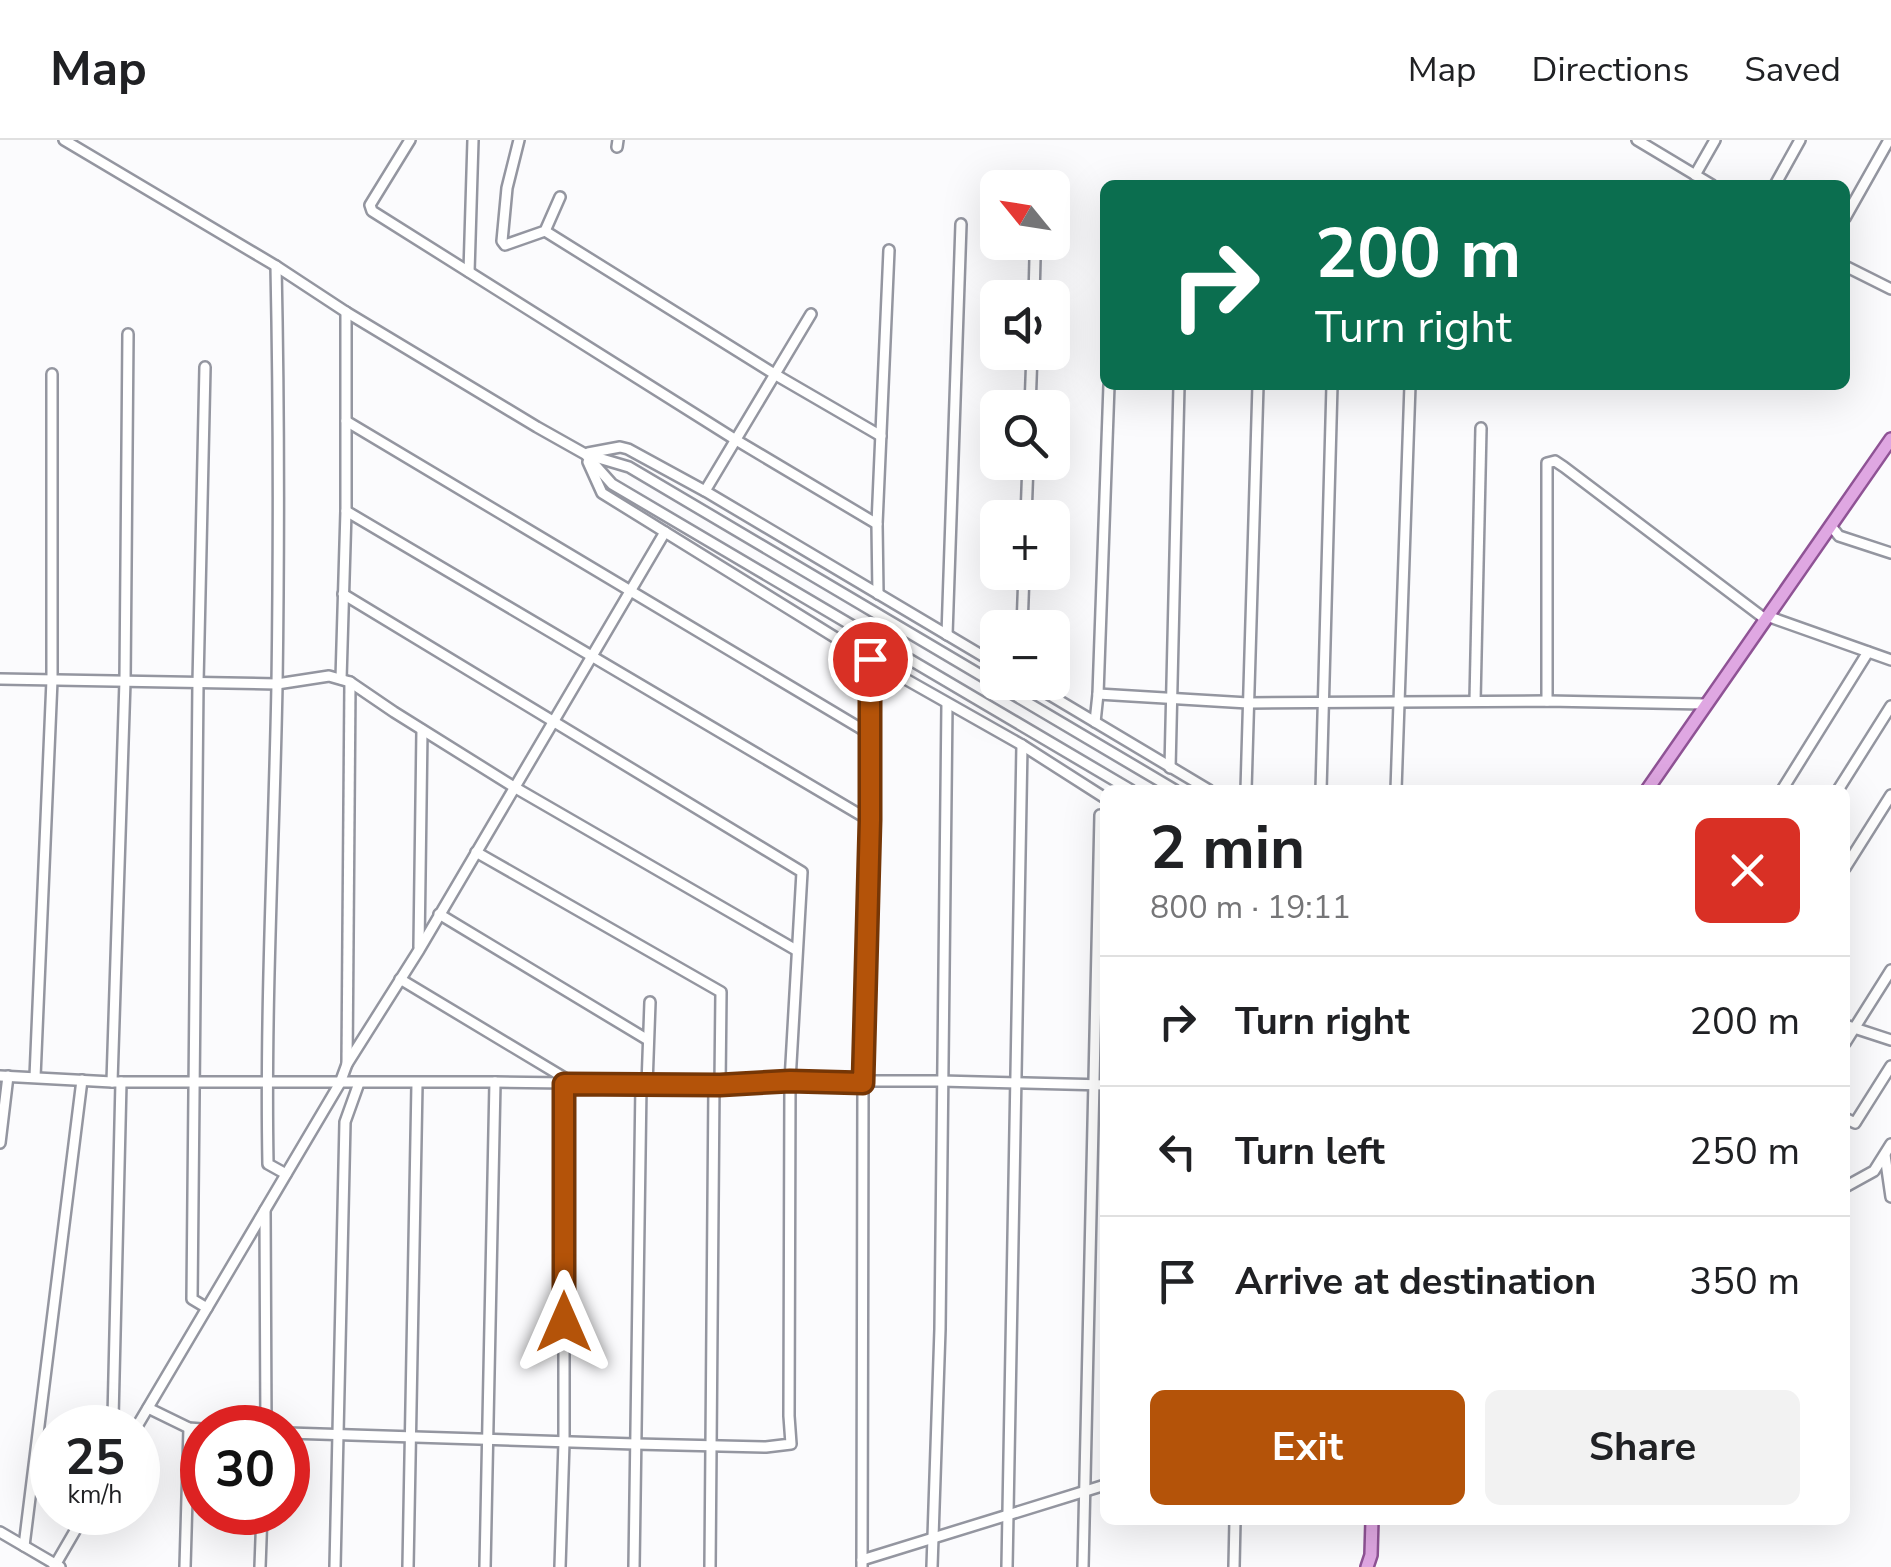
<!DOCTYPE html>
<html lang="en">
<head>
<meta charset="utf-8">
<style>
	body { margin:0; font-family:"Nunito Sans",sans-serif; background:#f2f2f2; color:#202124; height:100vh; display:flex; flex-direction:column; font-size:38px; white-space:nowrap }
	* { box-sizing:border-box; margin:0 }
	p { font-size:32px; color:#757577 }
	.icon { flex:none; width:55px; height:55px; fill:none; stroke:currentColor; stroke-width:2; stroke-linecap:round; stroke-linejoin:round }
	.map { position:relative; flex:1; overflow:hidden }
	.details { position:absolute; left:1100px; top:645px; width:750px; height:740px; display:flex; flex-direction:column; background:#fff; border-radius:15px; box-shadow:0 10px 40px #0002 }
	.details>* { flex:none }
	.guide { position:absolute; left:1100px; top:40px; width:750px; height:210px; border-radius:15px; box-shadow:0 10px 40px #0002; background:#0b6e4f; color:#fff; overflow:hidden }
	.needle { width:65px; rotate:300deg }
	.fabs { position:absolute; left:980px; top:30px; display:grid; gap:20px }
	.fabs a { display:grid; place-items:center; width:90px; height:90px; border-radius:15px; background:#fff; box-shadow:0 10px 40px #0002; font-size:50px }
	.speed { position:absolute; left:30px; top:1265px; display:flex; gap:20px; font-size:50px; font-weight:700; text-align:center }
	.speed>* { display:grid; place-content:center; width:130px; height:130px; border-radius:50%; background:#fff; box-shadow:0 10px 40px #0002; line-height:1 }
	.speed small { font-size:25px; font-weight:400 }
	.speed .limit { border:15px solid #d22; background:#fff; color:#111 }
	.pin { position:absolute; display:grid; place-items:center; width:85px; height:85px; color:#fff; margin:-42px; border:5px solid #fff; border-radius:50%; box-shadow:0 2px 10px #0007 }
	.me { position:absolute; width:110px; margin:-55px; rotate:0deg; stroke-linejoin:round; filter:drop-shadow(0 0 8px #0008) }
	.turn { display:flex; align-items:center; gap:35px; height:210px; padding:0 50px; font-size:45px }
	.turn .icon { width:130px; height:130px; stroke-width:2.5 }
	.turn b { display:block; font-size:70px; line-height:85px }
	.round { display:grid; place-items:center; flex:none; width:105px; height:105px; border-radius:15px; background:#f2f2f2 }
	.headline { display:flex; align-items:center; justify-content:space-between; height:170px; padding:0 50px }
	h1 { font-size:60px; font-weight:700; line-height:75px }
	.cta { display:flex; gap:20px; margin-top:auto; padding:20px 50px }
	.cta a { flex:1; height:115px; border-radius:15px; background:#b45309; color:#fff; font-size:40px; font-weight:700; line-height:115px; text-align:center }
	.cta a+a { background:#f2f2f2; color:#202124 }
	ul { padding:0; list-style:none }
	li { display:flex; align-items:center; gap:30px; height:130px; padding:0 50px; border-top:2px solid #e0e0e0 }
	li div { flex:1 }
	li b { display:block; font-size:38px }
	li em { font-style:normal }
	header { display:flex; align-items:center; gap:60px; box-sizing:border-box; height:140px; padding:0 50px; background:#fff; border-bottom:2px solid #e0e0e0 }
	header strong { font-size:48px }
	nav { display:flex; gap:55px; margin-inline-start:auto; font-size:35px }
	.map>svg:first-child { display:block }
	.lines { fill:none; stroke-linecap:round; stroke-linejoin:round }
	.minor-casing { stroke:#9496a0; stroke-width:14 }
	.major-casing { stroke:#8f5395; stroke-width:16 }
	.minor { stroke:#fff; stroke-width:9 }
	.major { stroke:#dfa7e2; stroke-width:11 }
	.route-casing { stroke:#753606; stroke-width:25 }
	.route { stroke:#b45309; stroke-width:18 }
</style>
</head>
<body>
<header>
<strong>Map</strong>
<nav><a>Map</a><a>Directions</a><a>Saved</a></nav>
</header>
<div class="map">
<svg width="1891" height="1427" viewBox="0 0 1891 1427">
	<rect width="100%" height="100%" fill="#fbfbfd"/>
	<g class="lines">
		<defs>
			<g id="minor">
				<polyline points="64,0 276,126 346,172 537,287 585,314 629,327 1175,650"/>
				<polyline points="410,0 370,65 372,71 736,300 877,384"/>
				<polyline points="519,0 507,48 502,101 505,105 545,91 560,57"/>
				<polyline points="1637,0 1712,45"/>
				<polyline points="617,7 618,0"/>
				<polyline points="1695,35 1715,0"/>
				<polyline points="1775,45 1800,0"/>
				<polyline points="1845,78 1889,0"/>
				<polyline points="545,91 776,235 881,296"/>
				<path d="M276,126C279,266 279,405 277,545C274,705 265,864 268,1024L286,1034"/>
				<polyline points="1845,126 1891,149"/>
				<polyline points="469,132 473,0"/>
				<polyline points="1034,158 1035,118"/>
				<polyline points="205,227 198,543 192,1159 207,1168"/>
				<polyline points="1030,268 1032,212"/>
				<polyline points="346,281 870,594"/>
				<polyline points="588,313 620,307 628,309 705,351 998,525"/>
				<polyline points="587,316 612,344 1131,650"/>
				<polyline points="588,322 602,353 870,519 1022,605 1105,658"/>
				<polyline points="705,351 811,174"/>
				<polyline points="346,371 869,680"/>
				<polyline points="1026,378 1028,322"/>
				<polyline points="1831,386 1839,396 1891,413"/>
				<polyline points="878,454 877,384 889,110"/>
				<polyline points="1767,476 1891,520"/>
				<polyline points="1022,488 1024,432"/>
				<polyline points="947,495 961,84"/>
				<polyline points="0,539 277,544 329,536 350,542 394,572 514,647 796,810"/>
				<polyline points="341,539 346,371 346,172"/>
				<polyline points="1028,542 1209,650"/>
				<polyline points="1098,554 1248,563 1547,561 1705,564"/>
				<polyline points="1475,561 1481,288"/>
				<polyline points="1547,561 1547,323 1555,321 1564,327 1765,479"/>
				<polyline points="1095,582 1098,554 1109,245"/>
				<polyline points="1170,628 1179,245"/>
				<polyline points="1246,650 1258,245"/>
				<polyline points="1321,650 1332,245"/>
				<polyline points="1396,650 1410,245"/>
				<polyline points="1782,650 1868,512"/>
				<polyline points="1838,650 1891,566"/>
				<polyline points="476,712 721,852 720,945"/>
				<polyline points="1845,728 1891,655"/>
				<polyline points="439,774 648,900"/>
				<polyline points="419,807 422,590"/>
				<polyline points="400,839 573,943"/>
				<polyline points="1845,885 1891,900"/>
				<polyline points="1845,903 1891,830"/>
				<polyline points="347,924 350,542"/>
				<polyline points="0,936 112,942 495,942 720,945 790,941 941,941 1105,945"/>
				<polyline points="35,937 52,540 52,234"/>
				<polyline points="112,942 125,541 128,194"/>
				<polyline points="121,942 113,1278 130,1288"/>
				<polyline points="647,945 650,862"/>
				<polyline points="1845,978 1855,983 1891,926"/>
				<polyline points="0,1003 8,936"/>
				<polyline points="1885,1015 1891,1057"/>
				<polyline points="1845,1047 1874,1031 1891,1004"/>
				<polyline points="265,1070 266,1288"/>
				<polyline points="148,1268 189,1288 202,1289"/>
				<polyline points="136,1288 340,943 347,924 419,810 665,392"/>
				<polyline points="288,1293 635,1304 766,1307 791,1304 789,1276 790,941 802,732 343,454"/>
				<polyline points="0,1392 60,1427"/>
				<polyline points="24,1406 82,940"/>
				<polyline points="862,1420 1105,1345"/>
				<polyline points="54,1427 86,1372"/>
				<polyline points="185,1427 189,1288"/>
				<polyline points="260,1427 262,1372"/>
				<polyline points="335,1427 345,982 359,943"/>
				<polyline points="408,1427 417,944"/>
				<polyline points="485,1427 495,942"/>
				<polyline points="560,1427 564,1302 564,944"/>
				<polyline points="634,1427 641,945"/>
				<polyline points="710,1427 714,945"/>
				<polyline points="862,1427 863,943 869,680 870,519"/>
				<polyline points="932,1427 940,1189 947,564"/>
				<polyline points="1007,1427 1022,605"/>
				<polyline points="1083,1427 1100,675"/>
				<polyline points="1234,1427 1235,1380"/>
			</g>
			<g id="major">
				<polyline points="1647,650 1891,299"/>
				<polyline points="1367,1427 1371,1415 1372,1380"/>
			</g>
		</defs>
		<use href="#minor" class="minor-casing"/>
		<use href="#major" class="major-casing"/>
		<use href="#minor" class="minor"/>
		<use href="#major" class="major"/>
	</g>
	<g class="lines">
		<defs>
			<polyline id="route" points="564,1182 564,944 720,945 790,941 863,943 870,680 870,519"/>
		</defs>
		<use href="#route" class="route-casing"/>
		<use href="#route" class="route"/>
	</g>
</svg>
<div class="fabs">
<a><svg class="needle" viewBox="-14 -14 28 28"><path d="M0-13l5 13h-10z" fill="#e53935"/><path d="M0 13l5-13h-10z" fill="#757577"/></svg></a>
<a><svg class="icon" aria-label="sound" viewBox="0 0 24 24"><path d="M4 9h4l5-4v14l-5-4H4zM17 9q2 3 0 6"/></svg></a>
<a><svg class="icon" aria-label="search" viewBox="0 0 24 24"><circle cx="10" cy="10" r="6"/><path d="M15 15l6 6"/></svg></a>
<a>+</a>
<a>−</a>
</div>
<div class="speed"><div>25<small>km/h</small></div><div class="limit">30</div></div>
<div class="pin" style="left:870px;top:519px;background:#d93025"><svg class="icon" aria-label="arrive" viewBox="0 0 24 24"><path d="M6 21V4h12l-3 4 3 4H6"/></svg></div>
<svg class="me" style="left:564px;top:1182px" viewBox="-20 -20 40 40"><path d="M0-17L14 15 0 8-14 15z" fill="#b45309" stroke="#fff" stroke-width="4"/></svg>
<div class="guide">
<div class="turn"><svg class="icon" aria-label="right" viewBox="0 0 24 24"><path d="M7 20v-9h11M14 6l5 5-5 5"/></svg><div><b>200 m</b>Turn right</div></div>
</div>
<section class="details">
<div class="headline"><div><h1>2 min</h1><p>800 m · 19:11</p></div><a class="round" style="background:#d93025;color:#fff"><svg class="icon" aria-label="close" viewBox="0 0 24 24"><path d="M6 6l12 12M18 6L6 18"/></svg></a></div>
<ul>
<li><svg class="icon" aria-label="right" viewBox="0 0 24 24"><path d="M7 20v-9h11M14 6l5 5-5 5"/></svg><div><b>Turn right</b></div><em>200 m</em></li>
<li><svg class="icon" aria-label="left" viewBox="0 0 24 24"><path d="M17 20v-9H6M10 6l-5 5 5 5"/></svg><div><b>Turn left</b></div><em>250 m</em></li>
<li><svg class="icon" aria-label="arrive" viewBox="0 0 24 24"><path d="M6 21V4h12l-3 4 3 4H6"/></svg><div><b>Arrive at destination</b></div><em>350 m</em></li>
</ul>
<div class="cta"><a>Exit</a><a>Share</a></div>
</section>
</div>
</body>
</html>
